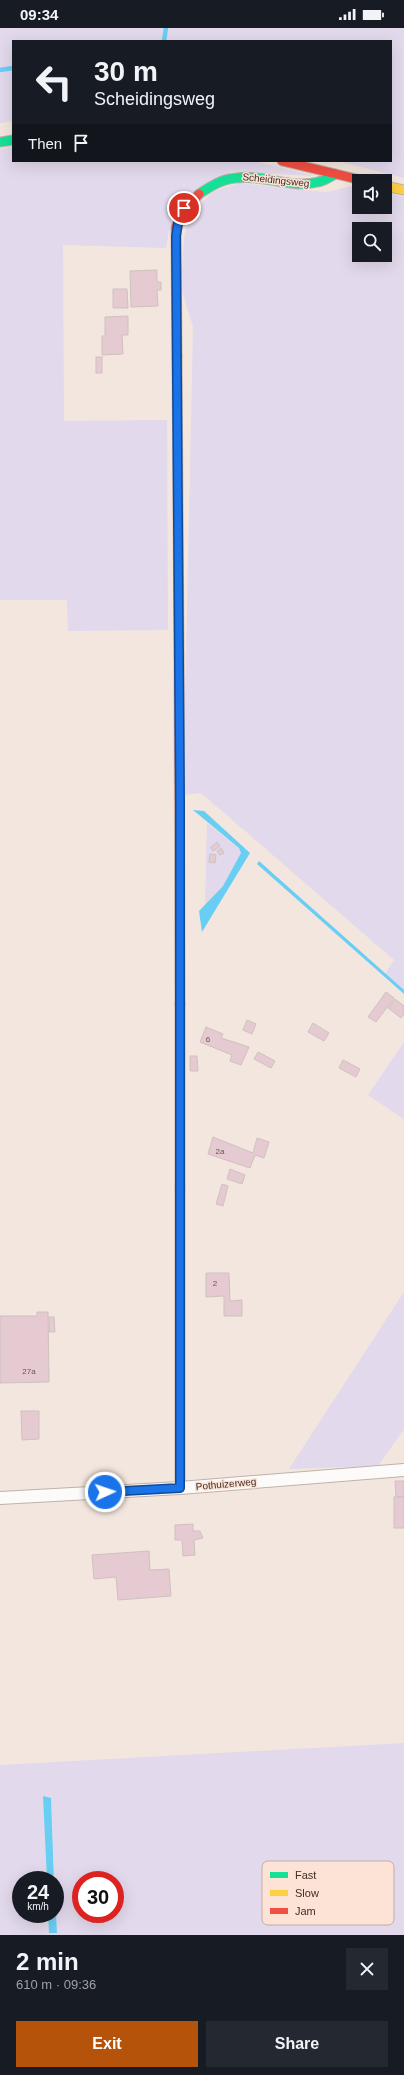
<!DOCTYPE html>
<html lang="en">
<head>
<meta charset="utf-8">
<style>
	body { margin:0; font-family:Helvetica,sans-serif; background:#242831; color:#f1f3f6; height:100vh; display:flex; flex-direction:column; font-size:15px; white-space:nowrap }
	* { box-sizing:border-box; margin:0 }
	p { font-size:13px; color:#9ea1a6 }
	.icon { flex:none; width:22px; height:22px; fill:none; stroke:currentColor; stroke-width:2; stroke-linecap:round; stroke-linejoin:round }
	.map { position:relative; height:1907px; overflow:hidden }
	.panel { display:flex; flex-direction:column; background:#171b24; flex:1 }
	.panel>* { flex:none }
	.banner { position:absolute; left:12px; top:12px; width:380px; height:122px; border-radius:0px; box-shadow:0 4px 16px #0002; background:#171b24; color:#f1f3f6; overflow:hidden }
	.tools { position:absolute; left:352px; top:146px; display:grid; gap:8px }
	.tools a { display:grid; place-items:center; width:40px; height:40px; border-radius:0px; background:#171b24; box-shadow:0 4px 16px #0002; font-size:20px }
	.speed { position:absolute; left:12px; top:1843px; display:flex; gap:8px; font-size:20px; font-weight:700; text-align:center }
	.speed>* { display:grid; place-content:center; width:52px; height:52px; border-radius:50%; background:#171b24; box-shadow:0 4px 16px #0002; line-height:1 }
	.speed small { font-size:10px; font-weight:400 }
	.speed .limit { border:6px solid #d22; background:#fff; color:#111 }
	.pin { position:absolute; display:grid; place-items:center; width:34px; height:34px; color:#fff; margin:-17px; border:2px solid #fff; border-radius:50%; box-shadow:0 1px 4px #0007 }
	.me { position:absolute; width:44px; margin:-22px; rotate:87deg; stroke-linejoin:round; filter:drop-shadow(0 0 3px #0008) }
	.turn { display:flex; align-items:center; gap:14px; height:84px; padding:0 16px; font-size:18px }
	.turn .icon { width:52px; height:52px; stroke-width:2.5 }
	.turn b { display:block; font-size:28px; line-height:34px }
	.then { display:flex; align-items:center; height:38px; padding:0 16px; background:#0003; gap:8px; font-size:15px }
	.round { display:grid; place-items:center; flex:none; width:42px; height:42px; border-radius:0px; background:#242831 }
	.overview { display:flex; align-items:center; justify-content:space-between; height:68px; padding:0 16px }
	h1 { font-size:24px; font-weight:700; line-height:30px }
	.action { display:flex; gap:8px; margin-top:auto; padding:8px 16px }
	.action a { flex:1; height:46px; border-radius:0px; background:#b45309; color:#fff; font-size:16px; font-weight:700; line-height:46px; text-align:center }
	.action a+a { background:#242831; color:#f1f3f6 }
	.status { display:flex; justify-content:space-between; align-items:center; height:28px; padding:0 20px; background:#171b24; direction:ltr }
	.status svg { height:11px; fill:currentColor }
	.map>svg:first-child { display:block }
	.green { fill:#e2d9ec; fill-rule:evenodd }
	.water { fill:#69cef4 }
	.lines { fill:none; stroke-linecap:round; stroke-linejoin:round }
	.stream { stroke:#69cef4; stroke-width:4.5 }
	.building { fill:#e5cad1; stroke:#cec1c0 }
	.street-casing { stroke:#bfb2aa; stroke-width:14 }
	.fast-casing { stroke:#bfb2aa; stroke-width:11 }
	.slow-casing { stroke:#bfb2aa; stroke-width:11 }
	.jam-casing { stroke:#bfb2aa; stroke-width:11 }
	.street { stroke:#fdfbfa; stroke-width:12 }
	.fast { stroke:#16e098; stroke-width:9 }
	.slow { stroke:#ffcf43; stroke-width:9 }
	.jam { stroke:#f24e42; stroke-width:9 }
	.route-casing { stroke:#114b97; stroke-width:10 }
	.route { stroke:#1a73e8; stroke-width:7 }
	.labels { text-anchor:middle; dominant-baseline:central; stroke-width:3; stroke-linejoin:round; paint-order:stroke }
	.number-label { font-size:8px; fill:#685550 }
	.street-label { font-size:10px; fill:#3e2e25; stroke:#fce3d5 }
	.key { fill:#fce3d5; stroke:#c3ada0; stroke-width:1 }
	.key-label { font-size:11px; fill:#3e2e25 }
</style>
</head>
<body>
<div class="status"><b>09:34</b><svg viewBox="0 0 49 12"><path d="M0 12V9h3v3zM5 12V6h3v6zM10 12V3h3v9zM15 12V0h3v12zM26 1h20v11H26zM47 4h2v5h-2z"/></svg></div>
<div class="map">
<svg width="404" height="1907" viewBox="0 0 404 1907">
	<rect width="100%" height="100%" fill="#f3e6de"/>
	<g class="green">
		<polygon points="0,0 404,0 404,150 338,133 391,133 391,13 13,13 13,93 0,95"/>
		<polygon points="13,118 13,133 254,133 315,148 231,144 169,203 166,220 63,217 64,393 167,392 168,602 68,603 67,572 0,572 0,121"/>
		<path d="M239,155L326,164L356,157L359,158V179H385V164L404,169V962L385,946L394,932L201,765L183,767L193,299L181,260L184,209L188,195L203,173L214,163ZM359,201H385V227H359Z"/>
		<polygon points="207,795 239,820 241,825 223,858 205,876"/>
		<polygon points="404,1014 404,1091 368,1067"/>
		<polygon points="404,1264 404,1401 378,1438 289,1441"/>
		<path d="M404,1715V1907H0V1737ZM51,1770L57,1905H49L48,1886H21V1852H47ZM81,1852H115V1886H81Z"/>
	</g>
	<g class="water">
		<polygon points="193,782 204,783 250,825 202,904 199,883 223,858 241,825 239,820"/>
		<polygon points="259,833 404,962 404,966 257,836"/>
		<polygon points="43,1768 51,1770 54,1852 47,1852"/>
		<polygon points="55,1865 57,1905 49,1905 48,1886 55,1886"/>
	</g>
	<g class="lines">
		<g class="stream">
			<polyline points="164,13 166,0"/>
			<polyline points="0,42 13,40"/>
		</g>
	</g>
	<g class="building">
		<polygon points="157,242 157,254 161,254 161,262 157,262 158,278 131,279 130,243"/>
		<polygon points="113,261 127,261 128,280 113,280"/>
		<polygon points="128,288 128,307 122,307 123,326 102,327 102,308 105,308 105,289"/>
		<rect x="96" y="329" width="6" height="16"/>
		<polygon points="217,814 220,818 213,823 211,819"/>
		<polygon points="221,820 224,825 220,827 217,823"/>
		<polygon points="210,826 216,827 215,835 209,834"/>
		<polygon points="386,964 394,970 376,994 368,989"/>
		<polygon points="395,971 404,978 404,986 401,990 388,980"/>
		<polygon points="247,992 256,996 252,1006 243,1002"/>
		<polygon points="313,995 329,1005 324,1013 308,1004"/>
		<polygon points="206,999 223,1006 221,1010 249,1019 241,1037 230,1033 232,1027 200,1014"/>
		<polygon points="258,1024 275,1033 271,1040 254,1031"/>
		<polygon points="190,1028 197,1028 198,1043 190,1043"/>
		<polygon points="343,1032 360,1041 356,1049 339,1040"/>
		<polygon points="213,1109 253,1125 257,1110 269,1114 264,1130 255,1127 250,1140 208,1126"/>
		<polygon points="230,1141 245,1147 242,1156 227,1151"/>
		<polygon points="222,1156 228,1158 223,1178 216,1176"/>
		<polygon points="206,1245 229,1245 230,1273 242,1272 242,1288 224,1288 224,1268 206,1269"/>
		<polygon points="37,1284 48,1284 49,1354 0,1355 0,1288 37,1288"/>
		<polygon points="49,1289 54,1289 55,1304 49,1304"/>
		<polygon points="21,1383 39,1383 39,1411 22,1412"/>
		<polygon points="395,1453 404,1453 404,1469 396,1469"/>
		<rect x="394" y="1469" width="10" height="31"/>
		<polygon points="193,1496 193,1503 200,1503 203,1510 194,1512 195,1527 183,1528 182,1512 175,1512 175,1497"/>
		<polygon points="149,1523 150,1542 169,1541 171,1568 118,1572 116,1549 94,1551 92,1527"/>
	</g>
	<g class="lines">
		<defs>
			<polyline id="street" points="0,1470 180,1460 404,1442"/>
			<g id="fast">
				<polyline points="0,114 13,112"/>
				<path d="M199,166C211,158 222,151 236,150C263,146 291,161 318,154C324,153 330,149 335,146"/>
				<polyline points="180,976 180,1161"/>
			</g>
			<g id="slow">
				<polyline points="385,158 404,162"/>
				<polyline points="177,329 179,628"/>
			</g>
			<g id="jam">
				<polyline points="282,133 365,153"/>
				<polyline points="177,329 176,199 185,181 199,166"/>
				<polyline points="179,628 180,976"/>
				<polyline points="180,1161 180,1460"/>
			</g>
		</defs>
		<use href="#street" class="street-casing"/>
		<use href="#fast" class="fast-casing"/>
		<use href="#slow" class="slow-casing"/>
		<use href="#jam" class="jam-casing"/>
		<use href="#street" class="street"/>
		<use href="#fast" class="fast"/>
		<use href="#slow" class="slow"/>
		<use href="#jam" class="jam"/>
	</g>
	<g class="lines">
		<defs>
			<polyline id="route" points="105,1464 180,1460 180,773 176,208 179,190 184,180"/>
		</defs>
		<use href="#route" class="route-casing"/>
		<use href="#route" class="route"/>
	</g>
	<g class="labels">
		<g class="number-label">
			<text x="208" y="1011">6</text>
			<text x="220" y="1123">2a</text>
			<text x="215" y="1255">2</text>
			<text x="29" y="1343">27a</text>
		</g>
		<g class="street-label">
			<text transform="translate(276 152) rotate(6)">Scheidingsweg</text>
			<text transform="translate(226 1456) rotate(-5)">Pothuizerweg</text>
		</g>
	</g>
	<rect x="262" y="1833" width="132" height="64" rx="6" class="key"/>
	<rect x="270" y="1844" width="18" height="6" fill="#16e098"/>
	<rect x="270" y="1862" width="18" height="6" fill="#ffcf43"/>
	<rect x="270" y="1880" width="18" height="6" fill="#f24e42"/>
	<g class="key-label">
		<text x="295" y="1851">Fast</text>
		<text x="295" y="1869">Slow</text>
		<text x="295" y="1887">Jam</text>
	</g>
</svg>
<div class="tools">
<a><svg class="icon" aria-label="sound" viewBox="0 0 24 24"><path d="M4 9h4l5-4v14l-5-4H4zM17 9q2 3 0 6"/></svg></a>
<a><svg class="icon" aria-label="search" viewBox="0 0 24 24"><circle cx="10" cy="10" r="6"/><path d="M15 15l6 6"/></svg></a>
</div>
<div class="speed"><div>24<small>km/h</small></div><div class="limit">30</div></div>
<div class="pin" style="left:184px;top:180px;background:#d93025"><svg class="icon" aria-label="arrive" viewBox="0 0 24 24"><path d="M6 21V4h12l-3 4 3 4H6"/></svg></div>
<svg class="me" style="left:105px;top:1464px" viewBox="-20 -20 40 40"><circle r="17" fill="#1a73e8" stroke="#fff" stroke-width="3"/><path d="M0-11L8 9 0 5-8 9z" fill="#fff"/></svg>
<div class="banner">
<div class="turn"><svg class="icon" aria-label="left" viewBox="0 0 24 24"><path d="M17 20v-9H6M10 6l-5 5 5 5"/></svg><div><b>30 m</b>Scheidingsweg</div></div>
<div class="then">Then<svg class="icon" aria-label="arrive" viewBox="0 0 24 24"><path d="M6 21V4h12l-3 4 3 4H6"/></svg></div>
</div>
</div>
<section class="panel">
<div class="overview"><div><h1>2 min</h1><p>610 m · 09:36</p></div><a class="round"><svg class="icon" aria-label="close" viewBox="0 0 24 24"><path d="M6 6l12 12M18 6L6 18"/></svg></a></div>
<div class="action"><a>Exit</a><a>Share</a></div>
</section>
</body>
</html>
